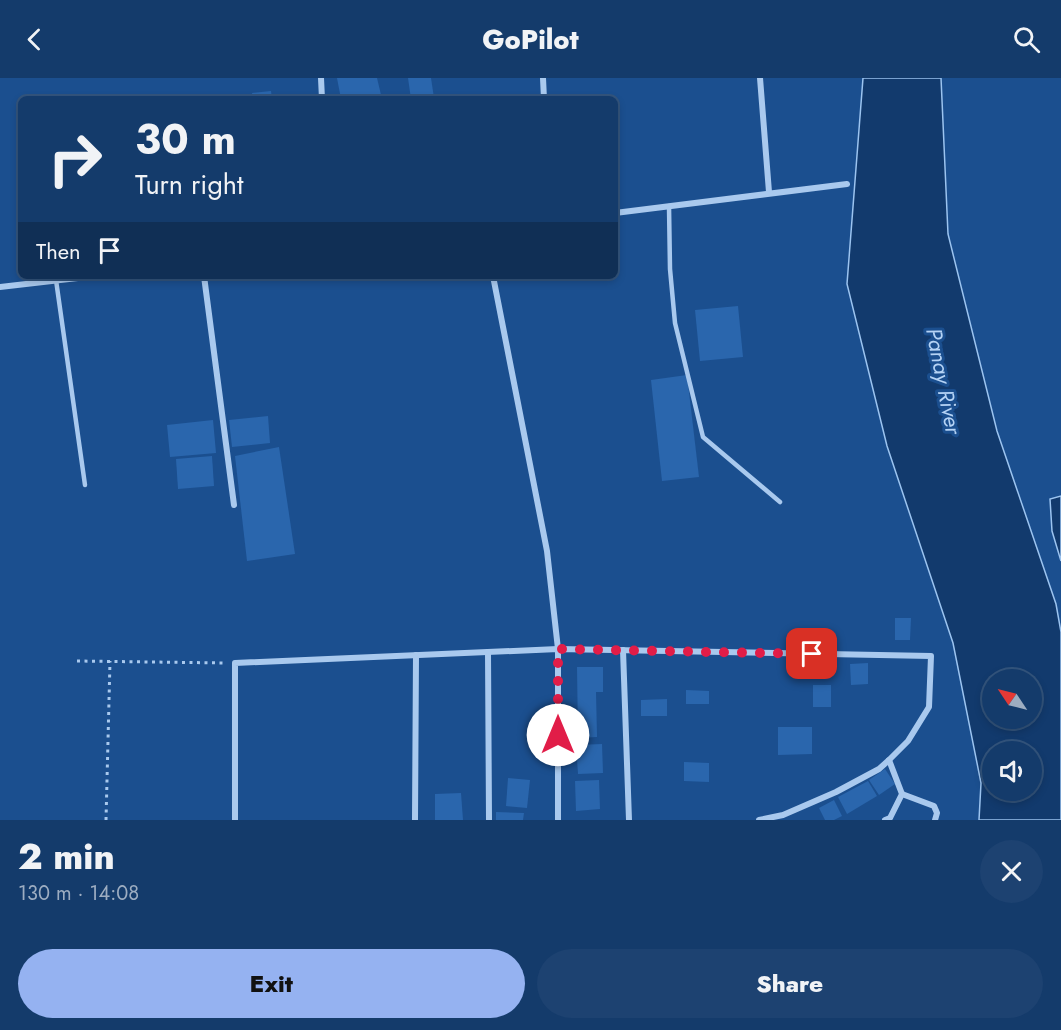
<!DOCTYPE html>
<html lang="en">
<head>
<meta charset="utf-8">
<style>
	body { margin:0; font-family:Jost,sans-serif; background:#1d4271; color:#f1f3f6; height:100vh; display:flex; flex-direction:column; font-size:22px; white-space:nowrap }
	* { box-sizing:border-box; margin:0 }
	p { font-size:20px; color:#9dadc1 }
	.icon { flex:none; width:33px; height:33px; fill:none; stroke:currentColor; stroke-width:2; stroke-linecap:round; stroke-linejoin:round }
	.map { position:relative; height:742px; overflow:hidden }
	.details { display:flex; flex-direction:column; background:#143b6b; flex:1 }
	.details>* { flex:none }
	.top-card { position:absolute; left:18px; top:18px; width:600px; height:183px; border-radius:9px; box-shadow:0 3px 9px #0003,0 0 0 2px #33557e; background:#143b6b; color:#f1f3f6; overflow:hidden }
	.needle { width:39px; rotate:305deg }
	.fabs { position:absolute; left:982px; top:591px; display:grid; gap:12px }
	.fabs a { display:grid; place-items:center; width:60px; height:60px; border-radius:50%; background:#143b6b; box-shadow:0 3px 9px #0003,0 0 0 2px #33557e; font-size:30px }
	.pin { position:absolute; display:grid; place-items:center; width:51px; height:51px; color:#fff; margin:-26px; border-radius:12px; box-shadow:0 3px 9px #0006 }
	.me { position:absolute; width:66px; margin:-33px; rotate:0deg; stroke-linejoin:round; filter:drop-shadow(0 0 4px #0008) }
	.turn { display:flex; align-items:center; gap:21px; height:126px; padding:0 18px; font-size:27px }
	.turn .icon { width:78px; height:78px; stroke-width:2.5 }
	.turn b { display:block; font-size:42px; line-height:51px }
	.then { display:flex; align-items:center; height:57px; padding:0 18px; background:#0003; gap:12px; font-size:22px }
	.round { display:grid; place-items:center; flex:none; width:63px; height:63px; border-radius:32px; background:#1d4271 }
	.headline { display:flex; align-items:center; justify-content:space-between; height:102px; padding:0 18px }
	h1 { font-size:36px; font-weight:800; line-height:45px }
	.cta { display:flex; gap:12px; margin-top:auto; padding:12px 18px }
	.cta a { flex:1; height:69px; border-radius:36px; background:#95b2f1; color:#111; font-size:24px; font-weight:800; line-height:69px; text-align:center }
	.cta a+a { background:#1d4271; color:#f1f3f6 }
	header { display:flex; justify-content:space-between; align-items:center; height:78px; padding:0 18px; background:#143b6b; font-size:27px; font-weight:800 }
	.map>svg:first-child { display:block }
	.water { fill:#123a6d; stroke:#9cc4f0; stroke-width:1.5; fill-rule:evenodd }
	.building { fill:#2a66ad }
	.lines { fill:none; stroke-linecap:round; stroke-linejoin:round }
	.path { stroke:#a9c9ee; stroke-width:3; stroke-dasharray:3 4.5; stroke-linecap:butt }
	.lane { stroke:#a9c9ee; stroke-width:4.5 }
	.street { stroke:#a9c9ee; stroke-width:6 }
	.route { stroke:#e11d48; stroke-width:10; stroke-dasharray:0 18 }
	.labels { text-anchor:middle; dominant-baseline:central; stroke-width:6; stroke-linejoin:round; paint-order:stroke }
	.water-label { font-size:22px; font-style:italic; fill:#b5d3f5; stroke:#1b4f8f }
</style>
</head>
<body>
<header><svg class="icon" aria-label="back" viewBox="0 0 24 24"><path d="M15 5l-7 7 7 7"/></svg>GoPilot<svg class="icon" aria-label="search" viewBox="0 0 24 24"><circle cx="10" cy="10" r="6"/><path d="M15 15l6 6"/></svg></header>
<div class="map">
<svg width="1061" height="742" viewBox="0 0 1061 742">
	<rect width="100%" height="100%" fill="#1b4f8f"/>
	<g class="water">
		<path d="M863,0H941L948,156L997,353L1056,526L1061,554V742H979L981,705L953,565L887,368L847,206ZM993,602H1032V640H993ZM993,674H1032V712H993Z"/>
		<polygon points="1061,418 1061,483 1052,453 1050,421"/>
	</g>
	<g class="building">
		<polygon points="337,0 377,0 382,21 341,21"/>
		<polygon points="408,0 431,0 434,20 411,21"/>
		<polygon points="271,13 272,21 253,21 252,15"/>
		<polygon points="738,228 743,279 700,283 695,232"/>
		<polygon points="687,297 699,399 662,403 651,302"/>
		<polygon points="268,338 270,365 232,369 229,342"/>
		<polygon points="213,342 216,375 170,379 167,347"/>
		<polygon points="279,369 295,476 247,483 235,378"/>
		<polygon points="212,378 214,408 178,411 176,381"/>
		<polygon points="895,540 911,540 910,562 895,562"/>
		<polygon points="868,585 868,606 851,607 850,586"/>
		<polygon points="577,589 603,589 603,614 596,614 597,659 578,660"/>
		<rect x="813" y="607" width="18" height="22"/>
		<polygon points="686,612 709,613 709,626 686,626"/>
		<polygon points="667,621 667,638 641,638 641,622"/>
		<polygon points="778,649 812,649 812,676 778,677"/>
		<polygon points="602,666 603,695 578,696 576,667"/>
		<polygon points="684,684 709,685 709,704 684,703"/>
		<polygon points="885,691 895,706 879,717 869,702"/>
		<polygon points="508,700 530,702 527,730 506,728"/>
		<polygon points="599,702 600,731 576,733 575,703"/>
		<polygon points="868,703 877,718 847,736 838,719"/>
		<polygon points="461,715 463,742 435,742 435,716"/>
		<polygon points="834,722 842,738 834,742 825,742 819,730"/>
		<polygon points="496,734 524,735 523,742 496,742"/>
	</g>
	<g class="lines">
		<g class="path">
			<polyline points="77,583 225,585"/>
			<polyline points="106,742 110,583"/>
		</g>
		<g class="lane">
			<polyline points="669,128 670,191 675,245 703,359 780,424"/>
			<polyline points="56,202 85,407"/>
		</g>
		<g class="street">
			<polyline points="321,0 322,21"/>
			<polyline points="543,0 544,21"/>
			<polyline points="760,0 769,114"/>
			<polyline points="615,135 847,106"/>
			<polyline points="204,198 234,427"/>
			<polyline points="493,198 547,473 558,571 558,742"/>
			<polyline points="0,209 95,198"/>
			<polyline points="623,572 629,742"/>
			<polyline points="488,574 489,742"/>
			<polyline points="902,716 934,728 937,735 935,742"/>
			<polyline points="235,742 235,585 558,571 931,578 929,629 908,663 889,682 879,691 836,714 783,737 759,742"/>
			<polyline points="415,742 416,577"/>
			<polyline points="885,742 890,740 902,716 889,682"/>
		</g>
	</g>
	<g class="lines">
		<polyline class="route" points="558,657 558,571 812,576"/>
	</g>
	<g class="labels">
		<g class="water-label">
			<text transform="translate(944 303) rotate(79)">Panay River</text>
		</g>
	</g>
</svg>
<div class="fabs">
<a><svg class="needle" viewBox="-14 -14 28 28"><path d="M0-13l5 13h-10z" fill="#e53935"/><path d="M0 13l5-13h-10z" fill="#9dadc1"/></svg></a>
<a><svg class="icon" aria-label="sound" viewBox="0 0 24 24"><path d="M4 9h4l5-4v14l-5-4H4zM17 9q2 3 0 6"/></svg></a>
</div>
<div class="pin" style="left:812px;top:576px;background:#d93025"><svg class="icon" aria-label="arrive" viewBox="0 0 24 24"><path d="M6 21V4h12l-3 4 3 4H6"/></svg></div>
<svg class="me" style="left:558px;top:657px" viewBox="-20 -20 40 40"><circle r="19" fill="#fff"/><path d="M0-13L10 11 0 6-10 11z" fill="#e11d48"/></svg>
<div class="top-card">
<div class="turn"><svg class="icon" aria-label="right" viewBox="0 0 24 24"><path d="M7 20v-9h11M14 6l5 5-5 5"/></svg><div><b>30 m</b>Turn right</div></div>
<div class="then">Then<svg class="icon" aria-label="arrive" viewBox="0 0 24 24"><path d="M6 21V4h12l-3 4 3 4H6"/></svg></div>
</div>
</div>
<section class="details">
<div class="headline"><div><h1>2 min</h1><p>130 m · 14:08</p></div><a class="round"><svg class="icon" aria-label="close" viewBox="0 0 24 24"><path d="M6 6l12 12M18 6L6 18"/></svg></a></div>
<div class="cta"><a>Exit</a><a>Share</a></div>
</section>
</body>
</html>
